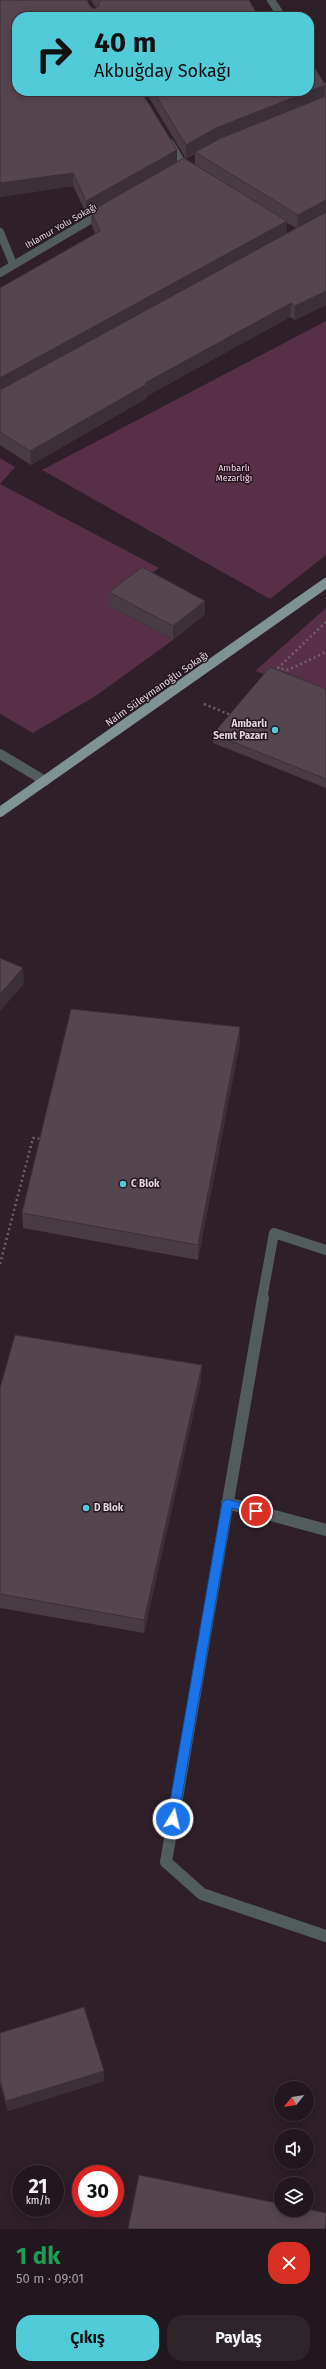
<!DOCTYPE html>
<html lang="tr">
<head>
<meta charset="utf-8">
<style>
	body { margin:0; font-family:"Fira Sans",sans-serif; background:#2e242b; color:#f1f3f6; height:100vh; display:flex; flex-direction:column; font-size:15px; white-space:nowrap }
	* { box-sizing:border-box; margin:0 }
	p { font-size:13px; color:#a29fa4 }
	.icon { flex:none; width:22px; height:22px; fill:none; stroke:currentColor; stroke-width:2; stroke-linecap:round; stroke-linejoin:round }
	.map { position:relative; height:2229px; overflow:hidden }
	.side { display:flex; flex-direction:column; background:#22171e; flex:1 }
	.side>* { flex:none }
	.hud { position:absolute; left:12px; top:12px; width:302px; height:84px; border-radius:16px; box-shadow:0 2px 10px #0003,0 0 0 1px #3f363c; background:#52cbd9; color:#111; overflow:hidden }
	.needle { width:26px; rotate:240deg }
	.tools { position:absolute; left:274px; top:2081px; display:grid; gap:8px }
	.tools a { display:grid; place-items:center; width:40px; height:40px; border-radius:50%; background:#22171e; box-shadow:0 2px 10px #0003,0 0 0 1px #3f363c; font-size:20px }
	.speed { position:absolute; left:12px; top:2165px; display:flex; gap:8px; font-size:20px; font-weight:700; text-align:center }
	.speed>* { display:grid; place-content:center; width:52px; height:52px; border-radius:50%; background:#22171e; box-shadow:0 2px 10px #0003,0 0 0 1px #3f363c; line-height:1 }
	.speed small { font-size:10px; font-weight:400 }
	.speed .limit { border:6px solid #d22; background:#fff; color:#111 }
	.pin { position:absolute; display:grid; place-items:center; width:34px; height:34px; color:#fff; margin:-17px; border:2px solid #fff; border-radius:50%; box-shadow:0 1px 4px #0007 }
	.me { position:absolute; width:44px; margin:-22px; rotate:9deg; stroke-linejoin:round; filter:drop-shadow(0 0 3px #0008) }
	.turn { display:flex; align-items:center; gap:14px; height:84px; padding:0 16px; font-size:18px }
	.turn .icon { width:52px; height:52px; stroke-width:2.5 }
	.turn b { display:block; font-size:28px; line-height:34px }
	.round { display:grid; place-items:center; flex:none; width:42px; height:42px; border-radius:16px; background:#2e242b }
	.overview { display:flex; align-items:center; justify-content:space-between; height:68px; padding:0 16px }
	h1 { font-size:24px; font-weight:700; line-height:30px; color:#1e9e55 }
	.action { display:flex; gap:8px; margin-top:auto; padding:8px 16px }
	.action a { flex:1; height:46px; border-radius:16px; background:#52cbd9; color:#111; font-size:16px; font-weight:700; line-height:46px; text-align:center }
	.action a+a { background:#2e242b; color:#f1f3f6 }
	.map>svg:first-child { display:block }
	.green { fill:#573047 }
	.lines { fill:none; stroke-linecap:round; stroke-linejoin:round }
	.path { stroke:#6d6068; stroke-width:2.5; stroke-dasharray:2 3; stroke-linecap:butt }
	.minor-far2 { stroke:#525c5d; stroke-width:8 }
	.minor-far1 { stroke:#525c5d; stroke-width:10 }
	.minor { stroke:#525c5d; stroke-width:12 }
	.major { stroke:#7f9395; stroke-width:10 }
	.wall { fill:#493b43; fill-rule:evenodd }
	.shaded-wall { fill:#3c3037 }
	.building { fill:#55454e; stroke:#3c3037 }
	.route { fill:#1a73e8; stroke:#114b97 }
	.poi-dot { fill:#52cbd9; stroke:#24161e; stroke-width:1.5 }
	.labels { text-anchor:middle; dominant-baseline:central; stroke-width:3; stroke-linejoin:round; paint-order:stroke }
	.far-street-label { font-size:9px; fill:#e1d7dc; stroke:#24161e }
	.far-park-label { font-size:9px; fill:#fad3e9; stroke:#24161e }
	.street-label { font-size:10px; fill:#e1d7dc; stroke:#24161e }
	.poi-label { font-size:10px; font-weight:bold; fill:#e1d7dc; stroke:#24161e; text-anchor:start }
</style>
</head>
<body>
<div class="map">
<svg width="326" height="2229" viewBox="0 0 326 2229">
	<rect width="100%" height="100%" fill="#2e1f28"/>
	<g class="green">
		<polygon points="326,321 326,555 270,599 42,470"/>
		<polygon points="0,458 15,467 0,484"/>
		<polygon points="0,484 159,568 110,606 173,640 97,695 33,733 0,714"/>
		<polygon points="326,608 326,694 255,671"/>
	</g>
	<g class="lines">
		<g class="path">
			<polyline points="326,622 278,668 288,670 326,652"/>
			<polyline points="204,704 231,715"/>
			<polyline points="0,1264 33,1138 42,1139"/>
		</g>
		<g class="minor-far2">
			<polyline points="271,0 282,17"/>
			<polyline points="170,143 184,166 190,170"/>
			<polyline points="0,232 13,264"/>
			<polyline points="0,273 102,213"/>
		</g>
		<g class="minor-far1">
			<polyline points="0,754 45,781"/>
			<polyline points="262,1299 274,1233 326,1250"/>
		</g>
		<g class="minor">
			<polyline points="263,1298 166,1862 202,1894 326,1936"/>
			<polyline points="227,1503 326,1530"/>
		</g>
		<polyline class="major" points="0,812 326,583"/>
	</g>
	<g class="wall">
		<path d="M0,0L90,6L94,9L96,8L91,0H249L17,17L177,150V162L195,165V154L186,159L145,91H309L324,83H326V305L295,320L290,317L147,396V398L31,465L0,445V288L95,234L91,224V213L87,215L73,186L0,197ZM287,223L296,228L286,233Z"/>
		<polygon points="109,592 205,614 173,640 110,606"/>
		<polygon points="326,689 326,788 213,743 213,734"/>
		<polygon points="240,1042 198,1260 23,1228 22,1213"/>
		<polygon points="201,1380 144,1633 0,1608 0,1388"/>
		<polygon points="0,2033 104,2071 104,2081 8,2111 0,2084"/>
	</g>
	<g class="shaded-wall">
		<polygon points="325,85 324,99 195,152 195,154 186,159 186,145 216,128"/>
		<polygon points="177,150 177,164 91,211 91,213 87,215 86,201"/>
		<polygon points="73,173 73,186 0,197 0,183"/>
		<polygon points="326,200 326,214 297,229 298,215"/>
		<polygon points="287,221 286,235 0,393 0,378"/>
		<polygon points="326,291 326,305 295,320 295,306"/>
		<polygon points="291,303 290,317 147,396 147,398 31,465 30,451 145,383"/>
		<polygon points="205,601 205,614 173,640 173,626"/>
		<polygon points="23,968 24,984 0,1011 0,994"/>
		<polygon points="240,1027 240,1042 198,1260 198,1245"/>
		<polygon points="202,1365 201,1380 144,1633 144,1620"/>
		<polygon points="104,2071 104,2081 8,2111 6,2101"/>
	</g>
	<g class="building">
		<polygon points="0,0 87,0 90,6 94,9 99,6 99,0 249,0 257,14 261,17 17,17 17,91 141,91 177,150 86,201 73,173 0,183"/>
		<polygon points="309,58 324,83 326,83 326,86 325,85 216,128 186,145 153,91 309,91"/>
		<polygon points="326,96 326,200 298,215 195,152 221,138"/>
		<polygon points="184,158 287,221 0,378 0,288 100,231 91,211"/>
		<polygon points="326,212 326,291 295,306 291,303 145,383 147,384 30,451 0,432 0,390"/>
		<polygon points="142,567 205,601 173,626 109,592"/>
		<polygon points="270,667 326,689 326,779 213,734"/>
		<polygon points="0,958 23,968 0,994"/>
		<polygon points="71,1009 240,1027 198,1245 22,1213"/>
		<polygon points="15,1335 202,1365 144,1620 0,1594 0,1388"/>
		<polygon points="84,2007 104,2071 6,2101 0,2079 0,2033"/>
		<polygon points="139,2175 281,2204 281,2210 307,2210 307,2209 326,2213 326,2219 325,2229 128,2229"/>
	</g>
	<polygon class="route" points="227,1499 259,1508 261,1511 256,1515 232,1508 178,1819 173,1824 167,1819 222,1503"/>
	<g class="poi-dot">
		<circle cx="275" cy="730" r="4"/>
		<circle cx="123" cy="1184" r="4"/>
		<circle cx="86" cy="1508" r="4"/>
	</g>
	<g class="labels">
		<g class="far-street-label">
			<text transform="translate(61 226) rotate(-30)">Ihlamur Yolu Sokağı</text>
		</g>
		<g class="far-park-label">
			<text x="234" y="468">Ambarlı<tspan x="234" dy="10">Mezarlığı</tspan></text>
		</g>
		<g class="street-label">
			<text transform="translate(157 689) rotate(-35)">Naim Süleymanoğlu Sokağı</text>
		</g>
		<g class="poi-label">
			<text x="267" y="724" text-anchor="end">Ambarlı<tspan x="267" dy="12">Semt Pazarı</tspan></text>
			<text x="131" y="1184">C Blok</text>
			<text x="94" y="1508">D Blok</text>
		</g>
	</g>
</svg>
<div class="tools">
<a><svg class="needle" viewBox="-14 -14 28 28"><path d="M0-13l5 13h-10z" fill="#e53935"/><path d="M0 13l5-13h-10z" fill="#a29fa4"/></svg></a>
<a><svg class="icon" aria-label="sound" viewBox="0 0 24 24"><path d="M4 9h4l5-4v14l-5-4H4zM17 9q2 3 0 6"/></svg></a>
<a><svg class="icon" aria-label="layers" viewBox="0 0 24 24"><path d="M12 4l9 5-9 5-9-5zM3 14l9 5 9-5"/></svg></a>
</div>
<div class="speed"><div>21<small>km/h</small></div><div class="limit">30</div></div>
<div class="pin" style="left:256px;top:1511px;background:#d93025"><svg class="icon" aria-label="arrive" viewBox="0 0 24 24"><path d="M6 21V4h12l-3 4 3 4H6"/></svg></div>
<svg class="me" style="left:173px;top:1819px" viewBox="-20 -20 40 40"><circle r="17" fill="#1a73e8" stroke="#fff" stroke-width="3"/><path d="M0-11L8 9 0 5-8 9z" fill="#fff"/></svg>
<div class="hud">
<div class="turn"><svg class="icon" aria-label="right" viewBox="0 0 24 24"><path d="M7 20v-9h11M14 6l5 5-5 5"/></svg><div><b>40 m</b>Akbuğday Sokağı</div></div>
</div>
</div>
<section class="side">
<div class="overview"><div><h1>1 dk</h1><p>50 m · 09:01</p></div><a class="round" style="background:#d93025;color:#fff"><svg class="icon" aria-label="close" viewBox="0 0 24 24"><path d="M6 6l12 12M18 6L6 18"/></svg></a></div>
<div class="action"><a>Çıkış</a><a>Paylaş</a></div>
</section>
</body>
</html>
